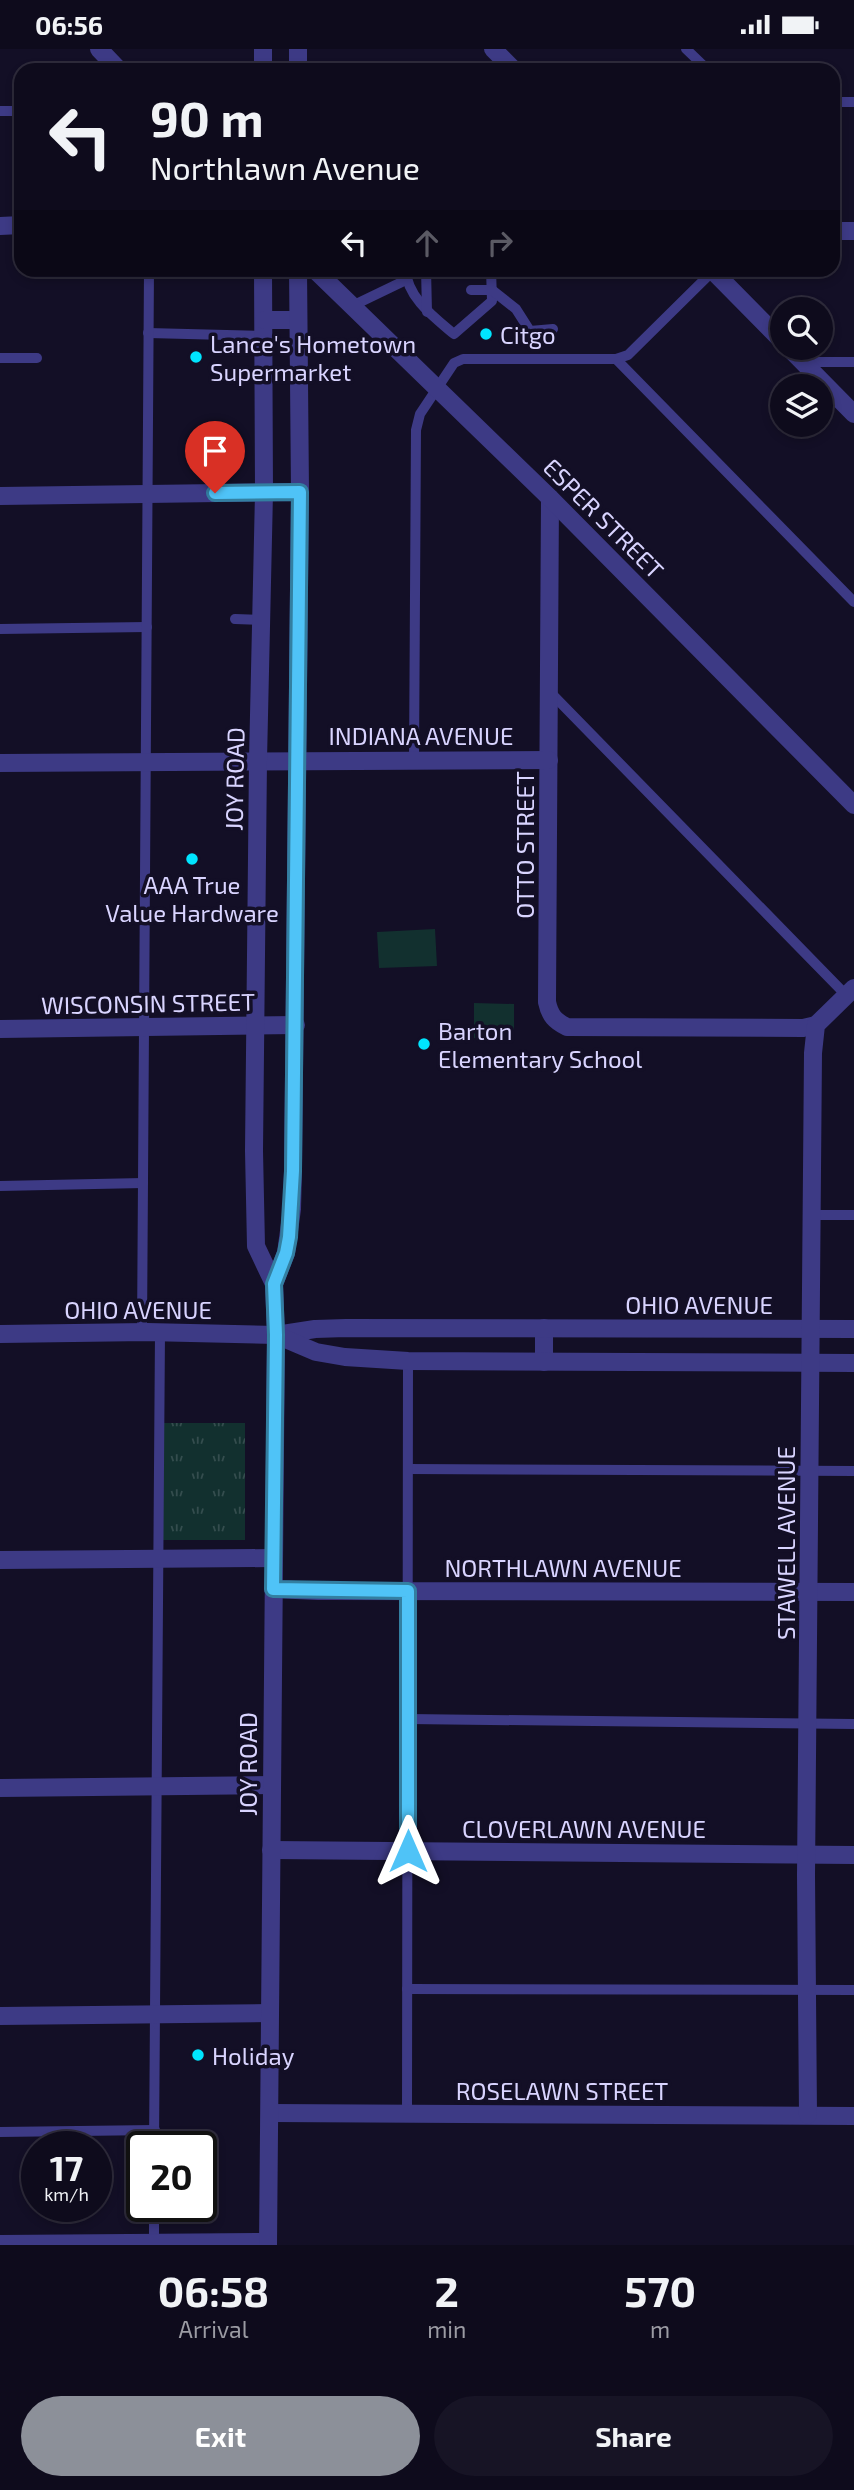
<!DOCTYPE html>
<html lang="en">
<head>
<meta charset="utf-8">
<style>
	body { margin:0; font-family:"Exo 2",sans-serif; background:#171425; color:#f1f3f6; height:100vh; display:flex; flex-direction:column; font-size:26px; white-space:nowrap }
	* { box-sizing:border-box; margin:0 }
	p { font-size:23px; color:#9b9ba3 }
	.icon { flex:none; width:38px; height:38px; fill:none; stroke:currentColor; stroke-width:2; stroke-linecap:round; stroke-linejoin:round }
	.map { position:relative; height:2196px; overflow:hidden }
	.side { display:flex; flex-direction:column; background:#0e0b1c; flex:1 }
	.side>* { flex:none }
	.guide { position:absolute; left:14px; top:14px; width:826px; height:214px; border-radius:21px; box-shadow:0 4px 10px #0003,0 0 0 2px #2e2b3b; background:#0e0b1c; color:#f1f3f6; overflow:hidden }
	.fabs { position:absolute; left:770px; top:248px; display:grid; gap:14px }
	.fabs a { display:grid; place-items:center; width:63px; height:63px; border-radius:50%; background:#0e0b1c; box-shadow:0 4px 10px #0003,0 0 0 2px #2e2b3b; font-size:35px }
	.speed { position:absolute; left:21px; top:2082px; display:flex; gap:14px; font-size:35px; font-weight:700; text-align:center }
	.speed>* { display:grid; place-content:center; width:91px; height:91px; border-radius:50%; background:#0e0b1c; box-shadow:0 4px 10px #0003,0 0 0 2px #2e2b3b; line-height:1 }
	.speed small { font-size:18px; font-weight:400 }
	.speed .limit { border:4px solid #111; border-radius:10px; background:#fff; color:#111 }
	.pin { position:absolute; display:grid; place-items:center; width:60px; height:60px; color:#fff; margin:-72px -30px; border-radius:50% 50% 50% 0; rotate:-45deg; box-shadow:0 0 7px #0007 }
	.pin .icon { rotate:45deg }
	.me { position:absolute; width:77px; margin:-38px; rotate:0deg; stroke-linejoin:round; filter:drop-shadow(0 0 5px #0008) }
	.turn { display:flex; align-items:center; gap:24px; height:147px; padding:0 21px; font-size:32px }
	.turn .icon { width:91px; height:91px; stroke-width:2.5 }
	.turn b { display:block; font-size:49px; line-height:60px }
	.lanes { display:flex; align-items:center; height:66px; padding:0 21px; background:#0003; justify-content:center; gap:35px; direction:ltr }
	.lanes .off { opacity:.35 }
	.eta { display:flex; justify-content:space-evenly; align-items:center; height:119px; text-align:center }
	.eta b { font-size:42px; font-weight:700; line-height:49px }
	.action { display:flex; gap:14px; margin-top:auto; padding:14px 21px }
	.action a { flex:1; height:80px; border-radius:42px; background:#8c9099; color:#fff; font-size:28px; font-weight:700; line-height:80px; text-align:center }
	.action a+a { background:#171425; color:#f1f3f6 }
	.status { display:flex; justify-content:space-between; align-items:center; height:49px; padding:0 35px; background:#0e0b1c; direction:ltr }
	.status svg { height:19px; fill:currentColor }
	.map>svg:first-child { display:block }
	.grass { fill:url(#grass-tufts) }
	.park { fill:#12302f }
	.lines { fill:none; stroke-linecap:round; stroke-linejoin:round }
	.service { stroke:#3d3a85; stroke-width:10 }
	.minor { stroke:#3d3a85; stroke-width:18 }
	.tertiary { stroke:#3d3a85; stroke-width:18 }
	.route-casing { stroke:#337fa1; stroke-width:18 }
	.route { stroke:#4fc3f7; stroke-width:12 }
	.poi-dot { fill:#00e5ff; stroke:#130f26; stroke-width:2.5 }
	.labels { text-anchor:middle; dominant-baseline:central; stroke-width:7; stroke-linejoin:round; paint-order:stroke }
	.poi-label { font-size:24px; fill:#d9d4ff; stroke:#130f26; text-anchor:start }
	.street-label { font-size:24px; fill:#d9d4ff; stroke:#130f26 }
</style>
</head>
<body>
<div class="status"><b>06:56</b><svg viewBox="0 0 49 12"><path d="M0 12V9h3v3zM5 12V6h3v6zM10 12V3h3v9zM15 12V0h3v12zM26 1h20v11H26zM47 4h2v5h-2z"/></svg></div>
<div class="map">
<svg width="854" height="2196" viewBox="0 0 854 2196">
	<defs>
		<pattern id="grass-tufts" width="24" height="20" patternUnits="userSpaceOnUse" patternTransform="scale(1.75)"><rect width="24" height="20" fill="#12302f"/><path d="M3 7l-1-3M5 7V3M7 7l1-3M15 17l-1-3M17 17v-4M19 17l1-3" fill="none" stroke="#344d4e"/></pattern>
	</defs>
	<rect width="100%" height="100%" fill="#130f26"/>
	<g class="grass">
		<polygon points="833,63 840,63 839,150 833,150"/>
		<polygon points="162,1374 245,1374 245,1491 161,1491"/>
	</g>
	<g class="park">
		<polygon points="435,880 437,917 379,919 377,883"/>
		<polygon points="474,954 514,955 514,989 474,989"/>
	</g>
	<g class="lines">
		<g class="service">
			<polyline points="686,0 708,21"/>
			<polyline points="833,53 854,53"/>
			<polyline points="0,62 21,62"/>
			<path d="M406,220C406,248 435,269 454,285L492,252L491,220"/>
			<polyline points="426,220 427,263"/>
			<polyline points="471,241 492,241 516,260 530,282 553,280"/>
			<polyline points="352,257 406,231"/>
			<polyline points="148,284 264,287"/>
			<polyline points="0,309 37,309"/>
			<polyline points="616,310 854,553"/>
			<polyline points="803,313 854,313"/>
			<polyline points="235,570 261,571"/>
			<polyline points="0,580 147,578"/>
			<polyline points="549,642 846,946"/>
			<polyline points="414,711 416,381 420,365 454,314 463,310 616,310 628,306 713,222"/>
			<polyline points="0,1137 143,1134"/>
			<polyline points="812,1166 854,1166"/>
			<polyline points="142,1283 149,220"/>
			<polyline points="408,1420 854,1422"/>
			<polyline points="408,1670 854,1675"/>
			<polyline points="407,1940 854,1941"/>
			<polyline points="407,2065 408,1312"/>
			<polyline points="0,2083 155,2081"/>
			<polyline points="154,2098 160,1283"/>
			<polyline points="154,2194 154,2158"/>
		</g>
		<g class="minor">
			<polyline points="493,0 514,21"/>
			<polyline points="711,220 782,292"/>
			<polyline points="789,299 854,365"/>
			<polyline points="0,447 300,443"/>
			<path d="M550,449L547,953C550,967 555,972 567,978L803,979L816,976"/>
			<polyline points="0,714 549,711"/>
			<polyline points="0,980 296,976"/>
			<polyline points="544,1279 544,1313"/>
			<polyline points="0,1285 147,1283 276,1286 315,1280 346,1279 854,1280"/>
			<polyline points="276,1286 316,1303 345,1308 408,1312 854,1314"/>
			<polyline points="0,1511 273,1509"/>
			<polyline points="273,1540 318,1542 854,1543"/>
			<polyline points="0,1739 272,1736"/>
			<polyline points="271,1801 854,1806"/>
			<polyline points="0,1967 270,1964"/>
			<polyline points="270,2064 854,2067"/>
			<polyline points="808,2066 806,1826 813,1004 816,976 854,939"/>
			<polyline points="0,2195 268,2193"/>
		</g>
		<g class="tertiary">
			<polyline points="99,0 119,21"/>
			<polyline points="263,0 263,21"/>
			<polyline points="298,21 298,0"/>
			<polyline points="0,177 21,176"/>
			<polyline points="833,182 854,182"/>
			<polyline points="263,220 264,444 258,711 254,1102 256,1197 274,1235 276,1286 268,2196"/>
			<polyline points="314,220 550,449 854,756"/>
			<polyline points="264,271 298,271"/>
			<polyline points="274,1235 286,1204 292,1160 293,1122 300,443 298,220"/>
		</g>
	</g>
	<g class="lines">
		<defs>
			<polyline id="route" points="215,444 300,443 293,1122 289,1188 286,1204 274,1235 276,1286 273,1540 408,1542 408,1802"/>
		</defs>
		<use href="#route" class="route-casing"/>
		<use href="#route" class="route"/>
	</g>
	<g class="poi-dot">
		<circle cx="486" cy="285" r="7"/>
		<circle cx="196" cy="308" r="7"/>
		<circle cx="192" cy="810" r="7"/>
		<circle cx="424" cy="995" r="7"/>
		<circle cx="198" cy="2006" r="7"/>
	</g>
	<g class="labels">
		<g class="poi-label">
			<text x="500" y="285">Citgo</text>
			<text x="210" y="294">Lance's Hometown<tspan x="210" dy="28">Supermarket</tspan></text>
			<text x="192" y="835" text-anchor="middle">AAA True<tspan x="192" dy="28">Value Hardware</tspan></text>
			<text x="438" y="981">Barton<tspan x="438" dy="28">Elementary School</tspan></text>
			<text x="212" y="2006">Holiday</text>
		</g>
		<g class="street-label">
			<text transform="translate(604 469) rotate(45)">ESPER STREET</text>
			<text x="421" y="686">INDIANA AVENUE</text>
			<text transform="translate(234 730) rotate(-89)">JOY ROAD</text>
			<text transform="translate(524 796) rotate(-90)">OTTO STREET</text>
			<text transform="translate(148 954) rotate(-1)">WISCONSIN STREET</text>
			<text x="699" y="1255">OHIO AVENUE</text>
			<text x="138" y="1260">OHIO AVENUE</text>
			<text transform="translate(785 1494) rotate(-90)">STAWELL AVENUE</text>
			<text x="563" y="1518">NORTHLAWN AVENUE</text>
			<text transform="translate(247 1715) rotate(-90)">JOY ROAD</text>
			<text x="584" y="1779">CLOVERLAWN AVENUE</text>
			<text x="562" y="2041">ROSELAWN STREET</text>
		</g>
	</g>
</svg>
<div class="fabs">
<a><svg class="icon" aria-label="search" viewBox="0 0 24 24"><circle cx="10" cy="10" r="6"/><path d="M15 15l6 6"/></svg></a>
<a><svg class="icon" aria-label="layers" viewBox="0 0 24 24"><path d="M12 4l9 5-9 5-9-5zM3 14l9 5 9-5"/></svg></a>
</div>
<div class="speed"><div>17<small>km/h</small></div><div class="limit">20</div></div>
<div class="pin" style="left:215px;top:444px;background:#d93025"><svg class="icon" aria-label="arrive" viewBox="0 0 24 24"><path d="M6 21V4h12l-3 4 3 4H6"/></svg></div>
<svg class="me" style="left:408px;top:1802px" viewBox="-20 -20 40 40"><path d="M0-17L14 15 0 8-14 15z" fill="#4fc3f7" stroke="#fff" stroke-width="4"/></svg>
<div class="guide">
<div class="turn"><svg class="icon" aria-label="left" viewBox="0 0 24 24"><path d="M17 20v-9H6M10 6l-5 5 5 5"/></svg><div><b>90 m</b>Northlawn Avenue</div></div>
<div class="lanes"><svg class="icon" aria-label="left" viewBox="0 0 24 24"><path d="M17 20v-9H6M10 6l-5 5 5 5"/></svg><svg class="icon off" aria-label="ahead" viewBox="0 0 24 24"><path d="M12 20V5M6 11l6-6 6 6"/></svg><svg class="icon off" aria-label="right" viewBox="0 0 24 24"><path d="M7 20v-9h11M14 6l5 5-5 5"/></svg></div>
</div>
</div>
<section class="side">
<div class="eta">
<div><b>06:58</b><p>Arrival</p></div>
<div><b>2</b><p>min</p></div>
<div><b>570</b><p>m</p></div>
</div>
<div class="action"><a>Exit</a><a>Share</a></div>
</section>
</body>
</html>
